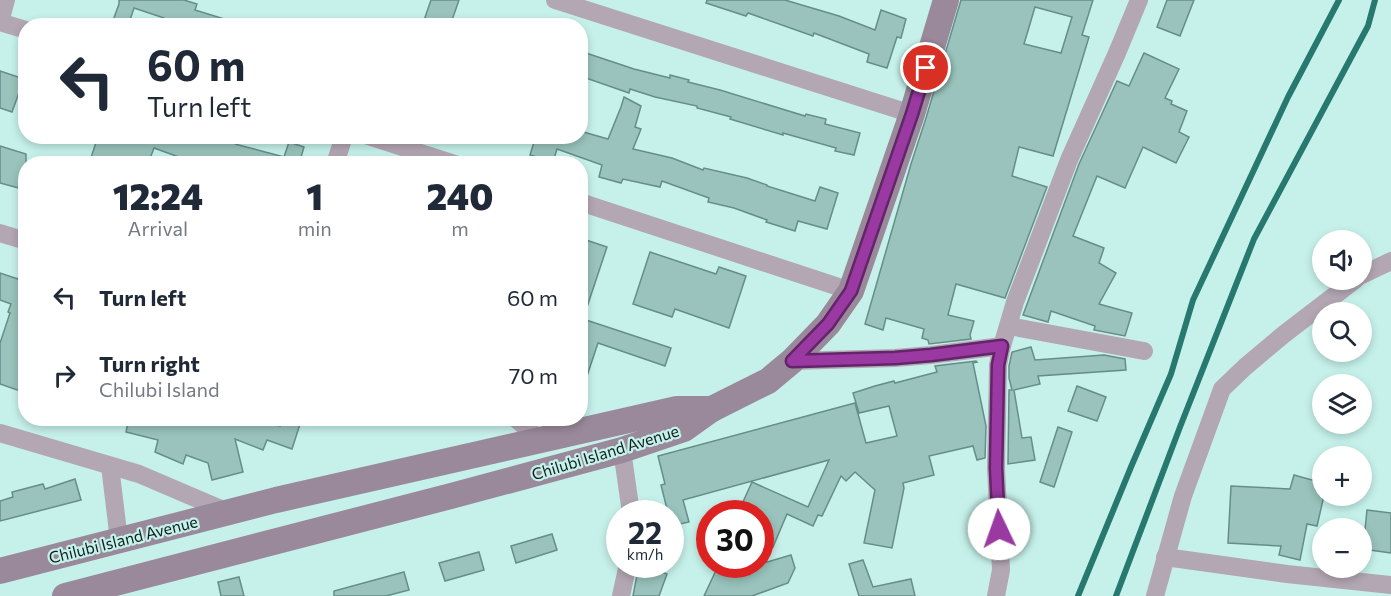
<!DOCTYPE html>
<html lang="en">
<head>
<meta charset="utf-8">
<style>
	body { margin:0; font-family:Commissioner,sans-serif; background:#f6f6f7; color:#1f2937; height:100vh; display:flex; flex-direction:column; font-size:22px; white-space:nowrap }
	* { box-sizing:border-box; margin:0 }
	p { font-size:20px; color:#747a83 }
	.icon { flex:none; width:33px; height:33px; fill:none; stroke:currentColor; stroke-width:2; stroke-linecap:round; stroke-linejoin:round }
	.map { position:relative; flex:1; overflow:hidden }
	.side { position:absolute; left:18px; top:156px; width:570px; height:270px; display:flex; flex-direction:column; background:#fff; border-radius:24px; box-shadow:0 3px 9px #0003 }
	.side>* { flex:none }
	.banner { position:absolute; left:18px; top:18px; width:570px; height:126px; border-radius:24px; box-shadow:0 3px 9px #0003; background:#fff; color:#1f2937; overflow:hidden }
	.controls { position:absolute; left:1312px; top:230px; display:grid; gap:12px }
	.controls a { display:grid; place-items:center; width:60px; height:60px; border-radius:50%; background:#fff; box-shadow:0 3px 9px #0003; font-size:30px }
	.speed { position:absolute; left:606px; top:500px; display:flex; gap:12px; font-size:30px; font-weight:700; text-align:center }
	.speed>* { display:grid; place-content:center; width:78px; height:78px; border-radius:50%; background:#fff; box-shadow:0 3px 9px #0003; line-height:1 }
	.speed small { font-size:15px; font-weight:400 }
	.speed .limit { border:9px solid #d22; background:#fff; color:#111 }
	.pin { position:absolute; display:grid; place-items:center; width:51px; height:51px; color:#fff; margin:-26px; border:3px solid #fff; border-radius:50%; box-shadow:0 2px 6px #0007 }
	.me { position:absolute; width:66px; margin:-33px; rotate:357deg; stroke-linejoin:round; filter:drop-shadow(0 0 4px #0008) }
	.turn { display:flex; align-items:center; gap:21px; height:126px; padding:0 30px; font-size:27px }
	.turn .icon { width:78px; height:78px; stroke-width:2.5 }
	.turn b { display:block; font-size:42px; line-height:51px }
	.eta { display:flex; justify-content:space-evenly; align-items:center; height:102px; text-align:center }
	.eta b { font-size:36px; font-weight:800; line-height:42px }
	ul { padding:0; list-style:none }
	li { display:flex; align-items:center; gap:18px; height:78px; padding:0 30px }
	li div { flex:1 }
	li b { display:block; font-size:22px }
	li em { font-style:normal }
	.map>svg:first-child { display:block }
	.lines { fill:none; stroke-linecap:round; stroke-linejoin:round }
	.stream { stroke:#27786f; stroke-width:6 }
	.building { fill:#99c3bc; stroke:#658e88; stroke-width:1.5; fill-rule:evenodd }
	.street { stroke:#b3a7b3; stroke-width:18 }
	.secondary { stroke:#99899a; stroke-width:26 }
	.route-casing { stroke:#632569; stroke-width:15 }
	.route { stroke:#9939a1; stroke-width:10 }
	.labels { text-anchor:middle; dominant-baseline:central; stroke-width:4.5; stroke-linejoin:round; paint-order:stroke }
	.street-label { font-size:16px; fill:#0f201e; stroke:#c6f1ea }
</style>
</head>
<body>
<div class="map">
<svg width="1391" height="596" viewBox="0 0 1391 596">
	<rect width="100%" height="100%" fill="#c6f1ea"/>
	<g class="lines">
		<g class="stream">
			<polyline points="1078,596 1131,467 1171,374 1193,300 1288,97 1339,0"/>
			<polyline points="1116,596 1180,427 1254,239 1368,26 1375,0"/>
		</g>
	</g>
	<g class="building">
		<polygon points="119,0 184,0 197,4 195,10 234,22 233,26 162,26 164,18 134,8 128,26 111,26 119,4"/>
		<polygon points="431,0 459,0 450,26 422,26"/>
		<polygon points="707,0 785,0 839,16 875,30 881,10 906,19 901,38 897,37 887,68 867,62 869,54 814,33 813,36 748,13 746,16 706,3"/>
		<path d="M961,0H1093L1082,35L1089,37L1053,156L1019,147L1012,176L1047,187L1005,298L956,284L948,315L974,321L970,335L971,339L929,344L928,340L922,338L924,329L886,318L883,330L865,324L911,164L926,118ZM1035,7L1072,17L1061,53L1024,44Z"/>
		<polygon points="1167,0 1194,0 1180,36 1157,27"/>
		<polygon points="580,51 634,69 670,78 670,75 689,80 688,82 720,90 805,116 806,114 826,119 825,124 860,133 854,155 835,151 836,148 783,133 783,135 730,119 731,117 697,108 697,106 655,97 630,89 629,93 580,76"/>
		<polygon points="1144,53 1179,69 1165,98 1172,101 1171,104 1187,111 1179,132 1189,137 1176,163 1143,147 1125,188 1097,176 1073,236 1104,248 1099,263 1116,273 1099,304 1132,313 1125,336 1094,330 1095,326 1051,311 1048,322 1023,315 1079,164 1117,81 1129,86"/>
		<polygon points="0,71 24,79 12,112 0,108"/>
		<polygon points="624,97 641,106 635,127 641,129 633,149 672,158 703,170 704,168 747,178 767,185 767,186 815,201 820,187 838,193 827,229 798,221 795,231 766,222 767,220 734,208 708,202 709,198 662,181 660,187 623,179 621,183 599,177 602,165 557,149 553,162 530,155 534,142 526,139 527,136 580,136 580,131 608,139 621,107"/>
		<polygon points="98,136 226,136 236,139 235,144 284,157 289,142 304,147 299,164 198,164 154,148 148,164 89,164"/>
		<polygon points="0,146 26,154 26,190 0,183"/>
		<polygon points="580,238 607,247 583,319 671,348 665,366 598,343 583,388 580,388"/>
		<polygon points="650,252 716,274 719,267 746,276 729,328 675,309 672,317 633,304"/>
		<polygon points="22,267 26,268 26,393 0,384 0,343 10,313 8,312 11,304 0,300 0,273 18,279"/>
		<polygon points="1031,347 1035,360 1104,355 1125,359 1126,370 1038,376 1040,384 1014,390 1022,438 1031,437 1035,460 1008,464 1009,390 1012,390 1009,378 1009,366 1012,352"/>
		<polygon points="976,361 977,362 973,363 986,426 985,458 977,460 973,446 929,456 934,475 903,483 904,488 892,548 864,543 875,490 855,472 846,481 841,476 822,516 818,515 813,526 787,514 773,547 760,541 760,513 738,513 752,482 808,507 829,460 683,500 689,522 671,526 670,513 668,513 661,485 665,484 658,456 855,403 866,443 897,436 889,406 859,413 853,393 875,386 894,381 895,383 937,372 935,366"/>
		<polygon points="1077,386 1106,397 1097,421 1068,411"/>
		<polygon points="129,418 258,418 280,426 283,418 302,418 292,449 267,440 263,450 235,439 243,472 212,480 208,463 186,455 183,464 155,452 158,440 126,432"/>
		<polygon points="1058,427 1072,432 1054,487 1040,482"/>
		<polygon points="1294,475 1323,483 1323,500 1317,526 1307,524 1300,560 1279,555 1281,546 1228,543 1231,486 1290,489"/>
		<polygon points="75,479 81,500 0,521 0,501 13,497 12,492 43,484 45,489"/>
		<polygon points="1367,510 1391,513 1391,553 1363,549"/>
		<polygon points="552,534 557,550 516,563 511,546"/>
		<polygon points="479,552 484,570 445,581 439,563"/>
		<polygon points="791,555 795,568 788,583 752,596 704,596 719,564 730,564 748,570 750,567"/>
		<polygon points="863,560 873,587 911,579 915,596 859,596 849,564"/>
		<polygon points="639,564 667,574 659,596 633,596"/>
		<polygon points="404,572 409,590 386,596 334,596 334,591"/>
		<polygon points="239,577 244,596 221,596 218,582"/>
	</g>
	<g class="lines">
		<g class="street">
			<polyline points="555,0 912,114"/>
			<polyline points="0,22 26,30"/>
			<polyline points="0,22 6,0"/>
			<polyline points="368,136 455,164"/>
			<polyline points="335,164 344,136"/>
			<polyline points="580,202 851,291"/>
			<polyline points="0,233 26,241"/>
			<polyline points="1362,275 1391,261"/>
			<polyline points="1009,326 1144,351"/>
			<polyline points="792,361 895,358 931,355 1002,346"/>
			<polyline points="515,418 540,440"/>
			<polyline points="0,433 139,474 228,512"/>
			<polyline points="622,450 631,513"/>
			<polyline points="110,466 119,540"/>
			<polyline points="1165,557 1287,574 1391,585"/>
			<polyline points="621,596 628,564"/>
			<polyline points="996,596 1001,570 996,468 998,365 1002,346 1015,302 1069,160 1117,53 1139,0"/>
			<polyline points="1155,596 1183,496 1222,389 1245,367 1283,335 1356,279"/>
		</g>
		<g class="secondary">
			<polyline points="0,571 276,500 677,409 712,409"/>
			<polyline points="65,596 451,496 622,450 684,429 712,409 768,381 792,361 828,324 851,291 912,114 946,0"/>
		</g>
	</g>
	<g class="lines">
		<defs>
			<polyline id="route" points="926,68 912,114 851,291 828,324 792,361 895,358 931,355 1002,346 998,365 996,468 999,529"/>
		</defs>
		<use href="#route" class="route-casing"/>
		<use href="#route" class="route"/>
	</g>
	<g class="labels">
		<g class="street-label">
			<text transform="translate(605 452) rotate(-17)">Chilubi Island Avenue</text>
			<text transform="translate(123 539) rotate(-14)">Chilubi Island Avenue</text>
		</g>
	</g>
</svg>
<div class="controls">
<a><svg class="icon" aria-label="sound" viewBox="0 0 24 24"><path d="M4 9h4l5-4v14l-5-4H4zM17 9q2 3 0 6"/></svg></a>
<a><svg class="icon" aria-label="search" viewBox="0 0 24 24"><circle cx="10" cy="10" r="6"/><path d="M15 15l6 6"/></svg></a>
<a><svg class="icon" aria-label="layers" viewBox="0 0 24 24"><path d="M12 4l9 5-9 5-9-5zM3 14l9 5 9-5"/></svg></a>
<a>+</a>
<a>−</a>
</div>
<div class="speed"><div>22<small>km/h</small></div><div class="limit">30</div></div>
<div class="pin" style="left:926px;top:68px;background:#d93025"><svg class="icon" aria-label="arrive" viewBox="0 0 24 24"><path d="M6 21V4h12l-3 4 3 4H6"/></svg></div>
<svg class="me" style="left:999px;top:529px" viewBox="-20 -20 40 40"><circle r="19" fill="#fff"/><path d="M0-13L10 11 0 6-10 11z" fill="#9939a1"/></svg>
<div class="banner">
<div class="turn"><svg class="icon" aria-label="left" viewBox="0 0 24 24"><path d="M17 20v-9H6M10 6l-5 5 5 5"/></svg><div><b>60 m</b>Turn left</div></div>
</div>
<section class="side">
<div class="eta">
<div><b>12:24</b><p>Arrival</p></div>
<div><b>1</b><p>min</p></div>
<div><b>240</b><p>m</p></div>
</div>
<ul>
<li><svg class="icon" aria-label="left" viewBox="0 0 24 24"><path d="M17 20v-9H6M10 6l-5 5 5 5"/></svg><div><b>Turn left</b></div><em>60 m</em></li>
<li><svg class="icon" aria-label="right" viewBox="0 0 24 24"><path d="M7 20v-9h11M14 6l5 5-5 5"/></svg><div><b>Turn right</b><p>Chilubi Island</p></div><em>70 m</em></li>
</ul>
</section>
</div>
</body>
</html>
